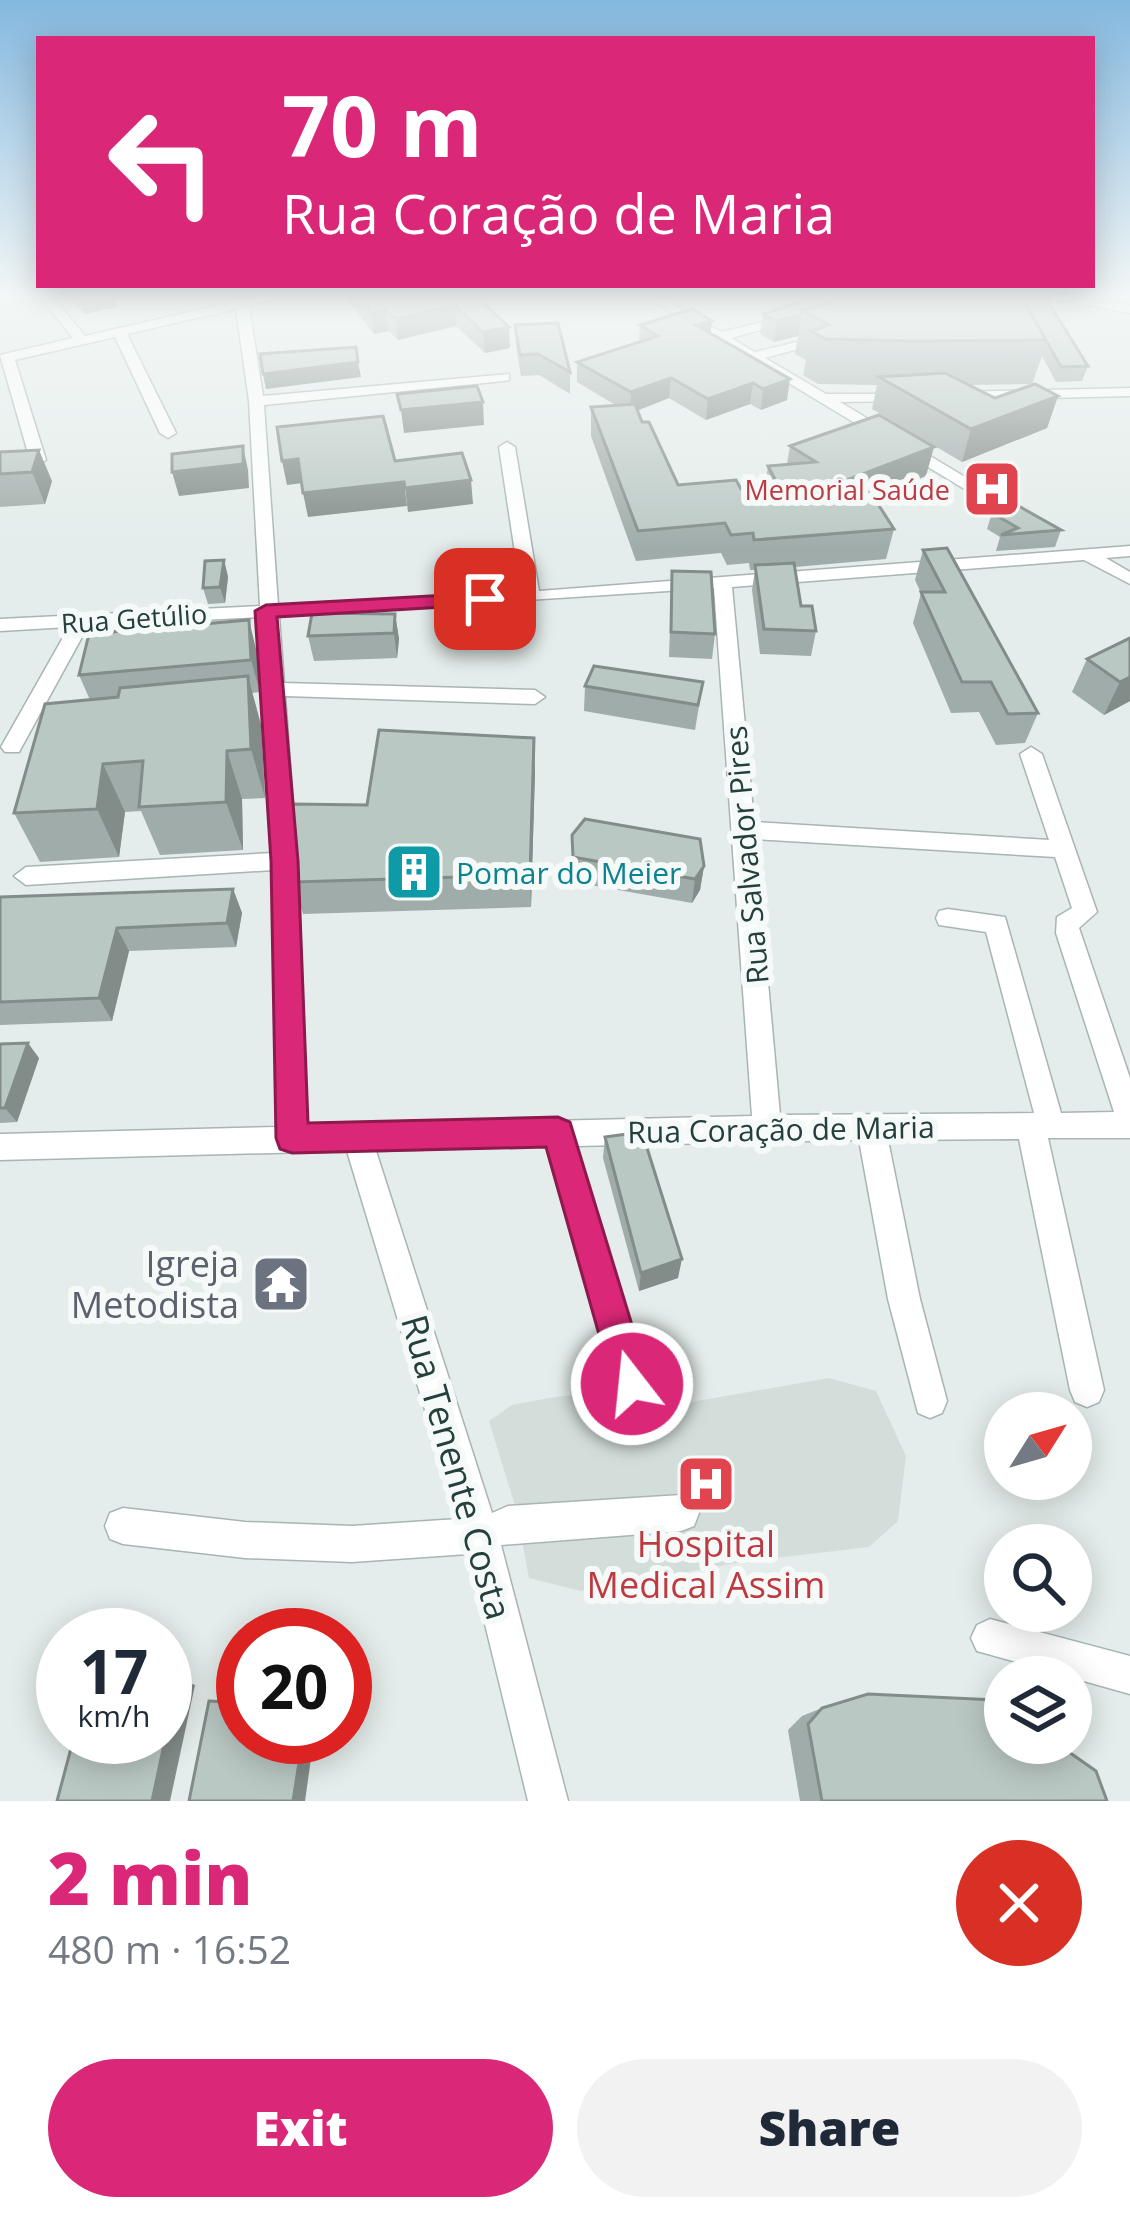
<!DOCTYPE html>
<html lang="en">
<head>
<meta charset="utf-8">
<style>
	body { margin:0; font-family:"Open Sans",sans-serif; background:#f2f2f3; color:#1f2937; height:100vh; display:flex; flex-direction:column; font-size:45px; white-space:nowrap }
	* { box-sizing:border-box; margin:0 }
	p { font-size:39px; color:#747a83 }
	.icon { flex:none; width:66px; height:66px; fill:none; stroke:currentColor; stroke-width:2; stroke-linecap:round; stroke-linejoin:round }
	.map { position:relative; height:1801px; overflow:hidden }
	.side { display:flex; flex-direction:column; background:#fff; flex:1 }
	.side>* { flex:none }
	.guide { position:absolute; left:36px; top:36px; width:1059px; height:252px; border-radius:0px; box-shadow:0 6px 30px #0003; background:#db2777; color:#fff; overflow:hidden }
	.needle { width:78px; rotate:53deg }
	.tools { position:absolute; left:984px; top:1392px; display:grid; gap:24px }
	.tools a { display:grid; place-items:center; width:108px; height:108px; border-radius:50%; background:#fff; box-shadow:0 6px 30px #0003; font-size:60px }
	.speed { position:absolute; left:36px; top:1608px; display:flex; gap:24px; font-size:60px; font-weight:700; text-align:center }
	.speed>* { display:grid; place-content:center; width:156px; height:156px; border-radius:50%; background:#fff; box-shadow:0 6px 30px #0003; line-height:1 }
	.speed small { font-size:30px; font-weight:400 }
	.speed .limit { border:18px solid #d22; background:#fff; color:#111 }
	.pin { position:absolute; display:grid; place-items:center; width:102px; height:102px; color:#fff; margin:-51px; border-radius:24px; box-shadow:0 6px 18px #0006 }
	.me { position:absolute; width:132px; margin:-66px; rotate:344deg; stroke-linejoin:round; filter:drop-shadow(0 0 9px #0008) }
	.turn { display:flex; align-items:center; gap:42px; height:252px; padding:0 48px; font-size:54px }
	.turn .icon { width:156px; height:156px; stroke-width:2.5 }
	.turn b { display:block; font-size:84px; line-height:102px }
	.round { display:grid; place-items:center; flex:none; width:126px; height:126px; border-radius:63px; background:#f2f2f3 }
	.overview { display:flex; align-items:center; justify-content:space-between; height:204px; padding:0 48px }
	h1 { font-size:72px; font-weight:800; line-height:90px; color:#db2777 }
	.cta { display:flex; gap:24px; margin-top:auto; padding:24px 48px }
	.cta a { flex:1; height:138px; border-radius:72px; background:#db2777; color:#fff; font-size:48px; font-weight:800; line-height:138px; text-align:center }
	.cta a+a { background:#f2f2f3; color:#1f2937 }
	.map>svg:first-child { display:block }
	.built { fill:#d3ddda }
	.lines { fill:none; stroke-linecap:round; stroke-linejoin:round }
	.minor-casing { stroke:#a7b5b3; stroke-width:3 }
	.minor { fill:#fff; fill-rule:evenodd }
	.wall { fill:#a0aca9 }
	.shaded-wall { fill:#828c89 }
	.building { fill:#bac8c4; stroke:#828c89; stroke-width:3 }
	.route { fill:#db2777; stroke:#8e194d; stroke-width:3 }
	.labels { text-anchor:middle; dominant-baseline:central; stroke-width:12; stroke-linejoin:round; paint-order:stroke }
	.far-health-label { font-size:27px; fill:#be3a42; stroke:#f5faf8; text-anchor:end }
	.far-street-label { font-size:27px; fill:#243f3c; stroke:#f5faf8 }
	.street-label { font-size:30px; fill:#243f3c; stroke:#f5faf8 }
	.culture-label { font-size:30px; fill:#0d838f; stroke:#f5faf8; text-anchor:start }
	.near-worship-label { font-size:36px; fill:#5b616d; stroke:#f5faf8; text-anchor:end }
	.near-street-label { font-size:36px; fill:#243f3c; stroke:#f5faf8 }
	.near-health-label { font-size:36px; fill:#be3a42; stroke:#f5faf8 }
</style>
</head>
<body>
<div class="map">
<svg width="1130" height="1801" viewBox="0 0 1130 1801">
	<rect width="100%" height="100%" fill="#e4edeb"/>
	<polygon class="built" points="829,1378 876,1391 906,1456 898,1521 869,1547 748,1561 581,1591 529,1578 516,1509 489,1421 512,1405 549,1398 622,1389 663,1407"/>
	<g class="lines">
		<defs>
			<g id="minor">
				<path d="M40,297H53L85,336L255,297H279L249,306L263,396L509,374V380L504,381L264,405L278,605L521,592L499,447L507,442L515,447L539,591L1130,546V556L1106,558L1130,572V584L1084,560L732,587L754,822L1049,840L1020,754L1031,747L1042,754L1097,912L1079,928L1130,1078V1138H1048L1104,1390L1099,1402L1087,1407L1075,1402L1070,1390L1019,1139L888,1140L920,1299L947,1401L942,1413L930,1418L918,1413L888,1299L859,1140L576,1146L647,1384L643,1396L631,1400L619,1396L615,1384L548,1146L376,1151L492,1513L508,1506L681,1495L694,1500L699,1513L694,1526L681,1531L501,1545L568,1801H528L468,1554L352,1562L245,1558L123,1544L110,1539L105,1526L110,1513L123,1508L245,1522L352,1526L458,1519L347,1151L0,1160V1134L278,1127L274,870L26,885L14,876L26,867L273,853L260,617L88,626L19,752H5L1,747L69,627L0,631V619L260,606L249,401L236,309L127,334L176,433L168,438L160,433L115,337L15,360L46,460L38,465L30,460L0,355L73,338ZM714,588L752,1116L306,1127L297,861L285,696L535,704L545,697L535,690L284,683L279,616ZM755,839L1055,857L1072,908L1057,917L1056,933L1114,1112L1061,1113L1005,917L948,909L939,911L936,918L939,925L986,932L1034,1113L780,1115Z"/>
				<polygon points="646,297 661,297 721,332 797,314 797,320 731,338 755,352 831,334 831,340 765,358 826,394 911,394 911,400 906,401 840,402 1040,522 1026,526"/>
				<polygon points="1045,297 1077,297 1130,305 1130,313"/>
				<polygon points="1130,388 1130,396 958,400 951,396 958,392"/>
				<polygon points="990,1619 1130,1656 1130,1694 977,1651 971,1638 977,1625"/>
			</g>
		</defs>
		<use href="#minor" class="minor-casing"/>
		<use href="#minor" class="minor"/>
	</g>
	<g class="wall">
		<polygon points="69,297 114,297 117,307 85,314"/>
		<polygon points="344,297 449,297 510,348 485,353 456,326 398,340 389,331 374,334"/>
		<polygon points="1045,297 1088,366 1082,381 1056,382 1042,356 1032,384 969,385 995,398 1058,396 1047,428 962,462 872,409 877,385 818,384 803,375 806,360 795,354 798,336 774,342 760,334 763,314"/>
		<polygon points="515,325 570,372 570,394 539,375 521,376 516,345"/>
		<polygon points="640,325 711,334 787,400 761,410 750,404 706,420 669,398 637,411 678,485 741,489 765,487 768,466 787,464 790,446 926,476 871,498 894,529 886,559 795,567 801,606 816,631 811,656 760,654 752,590 755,570 750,570 749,563 727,565 721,553 636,561 591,436 591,407 617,406 577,382 577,362 639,342"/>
		<polygon points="0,452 52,481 45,504 0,507"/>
		<polygon points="992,513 1061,530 1055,547 996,551 1000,537 987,529"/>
		<polygon points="923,550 1038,713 1025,743 996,745 979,712 951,713 913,623 921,593 915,580"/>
		<polygon points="224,560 228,577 225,603 208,604 203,588"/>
		<polygon points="672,571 715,634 712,659 669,657"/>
		<polygon points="395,614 399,639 397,658 314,661 308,636"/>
		<polygon points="1130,638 1130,701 1104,715 1072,692 1087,659"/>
		<polygon points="257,653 260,692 252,693 261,725 265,798 242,799 243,850 160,855 141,811 125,812 119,857 40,862 14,813 90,700 79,675"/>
		<polygon points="703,682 695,730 584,711 585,686"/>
		<polygon points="535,771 531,907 303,914 294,882 367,805"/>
		<polygon points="572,835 704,866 700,890 692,903 573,882"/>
		<polygon points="233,889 242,913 236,947 129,951 112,1021 0,1025 0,897"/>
		<polygon points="0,1044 39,1058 17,1122 0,1123"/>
		<polygon points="605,1137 678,1278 639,1291 603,1158"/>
		<polygon points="822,1708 1107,1801 800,1801 788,1730 802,1716"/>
	</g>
	<g class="shaded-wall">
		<polygon points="91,297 114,297 117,307 85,314 80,300"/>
		<polygon points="455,305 456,326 398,340 396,319"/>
		<polygon points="386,311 389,331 374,334 371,313"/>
		<polygon points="801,315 798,336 774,342 777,321"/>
		<polygon points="712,321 710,341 696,325"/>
		<polygon points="509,327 510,348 485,353 483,332"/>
		<polygon points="358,362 361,377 266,389 263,374"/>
		<polygon points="671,378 669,398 630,413 631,392"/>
		<polygon points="790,379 787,400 761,410 763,389"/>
		<polygon points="753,383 750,404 706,420 708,399"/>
		<polygon points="1058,396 1047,428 962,462 971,429"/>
		<polygon points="483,402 484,425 404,433 401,410"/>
		<polygon points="243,446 248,470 249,488 179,496 172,472"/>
		<polygon points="934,447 926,476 838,511 844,481"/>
		<polygon points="39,450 52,481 45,504 32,472"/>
		<polygon points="298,459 303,483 287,485 282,461"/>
		<polygon points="471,480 473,504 408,512 405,488"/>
		<polygon points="404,482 407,506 308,517 303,493"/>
		<polygon points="224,560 228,577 225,603 220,587"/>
		<polygon points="395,614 399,639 397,658 394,633"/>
		<polygon points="249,620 257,653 260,692 251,660"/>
		<polygon points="248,676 261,725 265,798 251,749"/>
		<polygon points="1130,677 1130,701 1104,715 1120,682"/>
		<polygon points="534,738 535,771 531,907 530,875"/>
		<polygon points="227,751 242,799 243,850 226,802"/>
		<polygon points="103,764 125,812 119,857 97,809"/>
		<polygon points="704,866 700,890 692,903 695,879"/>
		<polygon points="233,889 242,913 236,947 227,923"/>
		<polygon points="117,928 129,951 112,1021 99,998"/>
		<polygon points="28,1043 39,1058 17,1122 5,1108"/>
		<polygon points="682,1259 678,1278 639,1291 641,1273"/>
		<polygon points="178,1679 195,1685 170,1801 152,1801"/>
		<polygon points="303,1737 314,1737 305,1801 293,1801"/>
	</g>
	<g class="building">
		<polygon points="357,297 477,297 509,327 483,332 455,305 396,319 386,311 371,313"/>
		<polygon points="816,297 849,297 802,310 801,315 777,321 763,314"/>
		<polygon points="849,297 1022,297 1047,340 913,341 826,339 811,331 829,325 802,310"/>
		<polygon points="1022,297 1045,297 1088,366 1061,367"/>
		<polygon points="692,309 712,321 696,325 790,379 763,389 753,383 708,399 671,378 631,392 577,362 658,336 640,325"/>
		<polygon points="558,323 570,372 538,354 520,355 515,325"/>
		<polygon points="356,347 358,362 263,374 260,354"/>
		<polygon points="945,373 995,398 1035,384 1058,396 971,429 879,377"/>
		<polygon points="477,386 483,402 401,410 397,394"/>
		<polygon points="635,404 642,422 649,422 678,485 736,480 741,489 778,485 768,466 816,462 790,446 879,415 934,447 844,481 876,501 894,529 754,540 753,533 731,535 725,523 638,531 591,407"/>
		<polygon points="383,416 395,461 462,453 471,480 405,488 404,482 303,493 298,459 282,461 277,427"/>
		<polygon points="243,446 243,464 172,472 172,454"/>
		<polygon points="39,450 32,472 0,474 0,452"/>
		<polygon points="1015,504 1061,530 1001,535 1018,528 992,513"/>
		<polygon points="947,548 1038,713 1008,714 991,682 962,682 921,592 945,592 923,550"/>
		<polygon points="224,560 220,587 203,588 205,561"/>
		<polygon points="794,563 801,606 812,606 816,631 764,629 755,565"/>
		<polygon points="672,571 711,572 715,634 671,632"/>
		<polygon points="312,613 395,614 394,633 308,636"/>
		<polygon points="249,620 251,660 79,675 89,634"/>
		<polygon points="1130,638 1130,677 1120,682 1087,659"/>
		<polygon points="594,666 703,682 698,705 585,686"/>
		<polygon points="248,676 251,749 227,751 226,802 139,807 143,761 103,764 97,809 14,813 45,704 118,697 120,688"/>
		<polygon points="379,730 534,738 530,875 294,882 291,804 367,805"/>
		<polygon points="585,819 700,839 704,866 695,879 573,857 572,835"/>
		<polygon points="233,889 227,923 117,928 99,998 0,1002 0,897"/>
		<polygon points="28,1043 5,1108 0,1108 0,1044"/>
		<polygon points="642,1132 682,1259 641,1273 605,1137"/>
		<polygon points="165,1678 178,1679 152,1801 57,1801 74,1737 165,1737"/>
		<polygon points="868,1694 996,1700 1005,1706 1005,1743 1056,1743 1096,1771 1107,1801 822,1801 808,1724 822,1708"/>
		<polygon points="209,1701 243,1703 243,1737 303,1737 293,1801 189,1801"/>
	</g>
	<linearGradient id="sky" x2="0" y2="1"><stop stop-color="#84b8df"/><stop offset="0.54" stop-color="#f3f7f6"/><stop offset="1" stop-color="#f3f7f6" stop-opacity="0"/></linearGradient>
	<rect width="1130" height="549" fill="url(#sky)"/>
	<polygon class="route" points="485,593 496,599 493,604 277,617 298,861 308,1123 558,1117 570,1122 650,1384 645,1397 632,1402 618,1397 613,1384 546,1147 292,1153 280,1149 276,1138 271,861 255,611 266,605"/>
	<defs>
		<symbol id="hospital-square" viewBox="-11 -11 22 22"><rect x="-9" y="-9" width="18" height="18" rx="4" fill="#e0444e" stroke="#f5faf8"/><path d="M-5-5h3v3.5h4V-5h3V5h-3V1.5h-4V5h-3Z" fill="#fff"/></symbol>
		<symbol id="building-square" viewBox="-11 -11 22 22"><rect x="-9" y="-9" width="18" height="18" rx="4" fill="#0f9aa8" stroke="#f5faf8"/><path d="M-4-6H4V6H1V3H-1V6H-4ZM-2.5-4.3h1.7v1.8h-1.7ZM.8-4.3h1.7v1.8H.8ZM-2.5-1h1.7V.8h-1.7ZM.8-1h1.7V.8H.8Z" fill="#fff"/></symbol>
		<symbol id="temple-square" viewBox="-11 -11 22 22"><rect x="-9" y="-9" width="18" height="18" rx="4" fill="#6b7280" stroke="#f5faf8"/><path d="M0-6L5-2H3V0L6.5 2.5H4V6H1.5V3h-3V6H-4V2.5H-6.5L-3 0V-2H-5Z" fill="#fff"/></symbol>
	</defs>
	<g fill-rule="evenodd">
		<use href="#hospital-square" x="959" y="456" width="66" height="66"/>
		<use href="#building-square" x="381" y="839" width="66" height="66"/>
		<use href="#temple-square" x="248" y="1251" width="66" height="66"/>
		<use href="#hospital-square" x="673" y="1451" width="66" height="66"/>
	</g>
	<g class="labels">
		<g class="far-health-label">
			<text x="950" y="489">Memorial Saúde</text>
		</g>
		<g class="far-street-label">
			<text transform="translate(134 618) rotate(-4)">Rua Getúlio</text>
		</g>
		<g class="street-label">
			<text transform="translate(746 855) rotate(-95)">Rua Salvador Pires</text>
			<text transform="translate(781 1129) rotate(-1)">Rua Coração de Maria</text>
		</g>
		<g class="culture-label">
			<text x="456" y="872">Pomar do Meier</text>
		</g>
		<g class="near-worship-label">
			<text x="239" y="1263">Igreja<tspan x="239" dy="41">Metodista</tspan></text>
		</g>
		<g class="near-street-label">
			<text transform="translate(457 1467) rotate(74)">Rua Tenente Costa</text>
		</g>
		<g class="near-health-label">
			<text x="706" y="1543">Hospital<tspan x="706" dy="41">Medical Assim</tspan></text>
		</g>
	</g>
</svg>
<div class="tools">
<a><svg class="needle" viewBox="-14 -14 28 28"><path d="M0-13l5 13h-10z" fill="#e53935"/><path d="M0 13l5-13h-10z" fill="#747a83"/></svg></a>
<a><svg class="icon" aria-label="search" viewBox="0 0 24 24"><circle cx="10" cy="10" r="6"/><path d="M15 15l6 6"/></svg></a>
<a><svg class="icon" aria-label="layers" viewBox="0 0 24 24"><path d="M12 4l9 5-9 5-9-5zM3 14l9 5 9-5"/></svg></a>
</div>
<div class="speed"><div>17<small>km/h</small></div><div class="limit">20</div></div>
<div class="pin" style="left:485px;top:599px;background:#d93025"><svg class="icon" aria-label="arrive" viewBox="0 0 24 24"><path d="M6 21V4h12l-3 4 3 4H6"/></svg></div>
<svg class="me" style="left:632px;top:1384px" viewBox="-20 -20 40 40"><circle r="17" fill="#db2777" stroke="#fff" stroke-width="3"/><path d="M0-11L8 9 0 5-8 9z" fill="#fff"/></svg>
<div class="guide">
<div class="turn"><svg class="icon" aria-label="left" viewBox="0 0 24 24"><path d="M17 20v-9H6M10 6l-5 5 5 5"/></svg><div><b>70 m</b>Rua Coração de Maria</div></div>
</div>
</div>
<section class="side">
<div class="overview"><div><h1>2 min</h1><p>480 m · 16:52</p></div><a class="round" style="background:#d93025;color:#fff"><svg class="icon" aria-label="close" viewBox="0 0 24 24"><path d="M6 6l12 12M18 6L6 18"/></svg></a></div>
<div class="cta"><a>Exit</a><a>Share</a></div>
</section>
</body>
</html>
